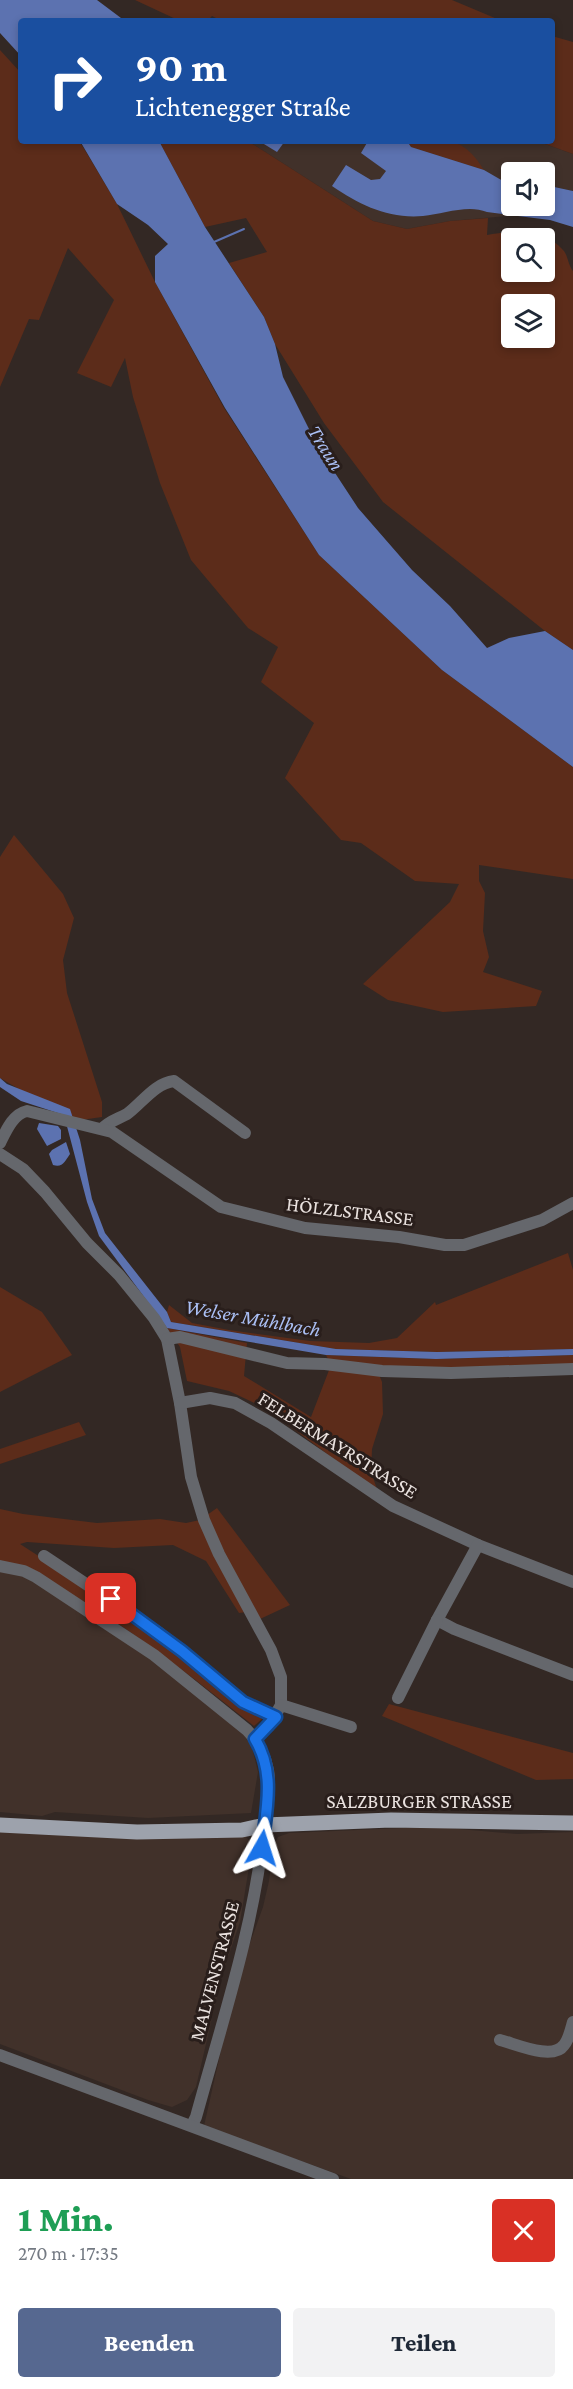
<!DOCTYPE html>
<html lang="de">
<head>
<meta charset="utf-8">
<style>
	body { margin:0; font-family:"Crimson Pro",serif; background:#f2f2f3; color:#1f2937; height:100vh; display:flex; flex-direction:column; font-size:22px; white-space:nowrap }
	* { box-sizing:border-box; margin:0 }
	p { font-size:20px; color:#747a83 }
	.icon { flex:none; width:33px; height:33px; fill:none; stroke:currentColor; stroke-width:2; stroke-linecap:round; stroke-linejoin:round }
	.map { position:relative; height:2179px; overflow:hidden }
	.panel { display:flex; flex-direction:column; background:#fff; flex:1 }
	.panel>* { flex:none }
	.top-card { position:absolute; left:18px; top:18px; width:537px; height:126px; border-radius:6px; box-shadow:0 3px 9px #0003; background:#1a4fa0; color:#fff; overflow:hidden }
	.controls { position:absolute; left:501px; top:162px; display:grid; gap:12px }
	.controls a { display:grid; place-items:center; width:54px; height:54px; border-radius:6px; background:#fff; box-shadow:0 3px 9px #0003; font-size:30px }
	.pin { position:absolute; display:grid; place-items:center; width:51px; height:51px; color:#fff; margin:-26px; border-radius:12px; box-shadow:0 3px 9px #0006 }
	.me { position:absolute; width:66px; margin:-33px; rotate:6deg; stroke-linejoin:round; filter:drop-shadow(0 0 4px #0008) }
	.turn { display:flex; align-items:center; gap:21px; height:126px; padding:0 18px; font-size:27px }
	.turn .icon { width:78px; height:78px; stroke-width:2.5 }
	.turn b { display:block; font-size:42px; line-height:51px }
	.round { display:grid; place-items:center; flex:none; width:63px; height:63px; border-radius:6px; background:#f2f2f3 }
	.overview { display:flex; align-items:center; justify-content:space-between; height:102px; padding:0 18px }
	h1 { font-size:36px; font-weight:800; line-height:45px; color:#1e9e55 }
	.primary-button { display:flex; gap:12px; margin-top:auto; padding:12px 18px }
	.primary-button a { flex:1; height:69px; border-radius:6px; background:#566890; color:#fff; font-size:24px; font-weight:800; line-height:69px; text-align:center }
	.primary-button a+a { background:#f2f2f3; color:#1f2937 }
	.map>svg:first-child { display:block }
	.built { fill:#41312a }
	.green { fill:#5c2c1a; fill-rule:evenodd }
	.water { fill:#5c72b0 }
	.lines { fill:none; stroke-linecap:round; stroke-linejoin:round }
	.stream { stroke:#5c72b0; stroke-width:2 }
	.minor { stroke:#65676c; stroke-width:12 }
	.major { stroke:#9da2ac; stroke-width:15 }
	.route-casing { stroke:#114b97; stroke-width:15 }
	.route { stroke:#1a73e8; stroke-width:10 }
	.labels { text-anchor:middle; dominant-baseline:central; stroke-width:6; stroke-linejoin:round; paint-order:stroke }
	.street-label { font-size:20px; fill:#eae2df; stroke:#291e1b }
	.water-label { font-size:21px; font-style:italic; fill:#aabff4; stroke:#291e1b }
</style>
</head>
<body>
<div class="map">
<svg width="573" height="2179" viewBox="0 0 573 2179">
	<rect width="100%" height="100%" fill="#332824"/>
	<g class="built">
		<polygon points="248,141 407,141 411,147 456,141 537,141 573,154 573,191 545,185 544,172 512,172 512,206 517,215 450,221 407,229 373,221"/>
		<polygon points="0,1570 26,1575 120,1635 241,1730 252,1747 258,1772 251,1813 148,1818 55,1812 42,1816 0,1812"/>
		<polygon points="403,1828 448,1828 517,1834 573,1832 573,2179 351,2179 204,2126 237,1979 263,1907 269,1881 273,1847 278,1837 289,1833"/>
		<polygon points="0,1830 244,1835 249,1840 252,1849 240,1922 222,1975 196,2087 187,2100 172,2107 148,2100 0,2044"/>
	</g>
	<g class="green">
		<polygon points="135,0 452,0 502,21 222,21 212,16 207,21 180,21"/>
		<polygon points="552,36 573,42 573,154 537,141 552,141"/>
		<polygon points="0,50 21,73 21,141 79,141 83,147 117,204 155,282 224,408 319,555 442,670 573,767 573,879 479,865 479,881 485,893 483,931 489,957 483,972 542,991 536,1006 443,1012 388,1000 363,984 450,902 459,884 415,881 361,843 341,840 285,778 314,723 261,682 278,647 248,628 191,560 160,483 133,397 125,358 111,387 77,373 114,300 68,248 39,320 29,319 0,387"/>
		<path d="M159,141H248L373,221L407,229L450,221L488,218L487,235C513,231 543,226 563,250C568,255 568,265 573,271V650L545,631L383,502L324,423L275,344L264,317L229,263L267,252L246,218L205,227ZM512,238H544V272H512ZM512,304H544V338H512Z"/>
		<path d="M407,141C445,141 461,133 484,170L411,147Z"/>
		<polygon points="14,835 63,894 74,918 63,960 67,993 102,1102 102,1117 74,1121 0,1078 0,857"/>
		<polygon points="568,1253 573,1270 573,1349 437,1352 336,1349 171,1322 167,1312 169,1305 192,1323 229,1330 310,1341 369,1343 397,1338 435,1302 436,1305"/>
		<polygon points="0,1287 42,1312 72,1355 0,1392"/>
		<polygon points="167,1328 247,1343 244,1376 311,1417 331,1365 326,1355 436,1359 573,1355 573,1365 521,1368 376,1367 382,1382 383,1414 372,1449 371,1472 378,1492 267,1409 229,1391 187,1381 180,1347"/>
		<polygon points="79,1422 86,1435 0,1464 0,1449"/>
		<polygon points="217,1508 290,1605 260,1619 214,1535 207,1515"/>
		<path d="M0,1509L23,1514L97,1523L160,1519L186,1523L200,1520L247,1612L239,1613L206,1561L173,1545L114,1548L27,1542L20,1544L119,1608L257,1712L262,1719L254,1726C192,1677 131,1628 62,1589C41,1577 25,1565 0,1561Z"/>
		<polygon points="389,1704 573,1753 573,1779 536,1780 382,1716"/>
	</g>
	<g class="water">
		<polygon points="0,0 97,0 125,21 21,21 21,56 0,33"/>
		<polygon points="80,141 159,141 205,227 264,317 275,344 283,377 318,447 358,508 412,570 450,606 487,648 509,638 545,631 573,650 573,767 442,670 319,555 225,408 155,282 155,256 168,244 148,225 117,204"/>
		<polygon points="259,141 285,141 277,152"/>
		<path d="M368,141H407L411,147L484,170L503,181L511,183L512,206H544L545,185L573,191V227L550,220L487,212C468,204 443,214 423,216C388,219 360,205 332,186L346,165L371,180L380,179L386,171L361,153Z"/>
		<polygon points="0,1078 7,1084 70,1109 80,1140 92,1199 105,1233 167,1312 171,1322 336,1349 437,1352 573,1349 573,1355 436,1359 326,1355 167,1328 99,1236 87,1202 64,1115 21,1101 0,1087"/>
		<polygon points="39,1123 58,1126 61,1130 61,1139 47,1146 37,1129"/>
		<path d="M66,1142L70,1154C65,1161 63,1168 53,1165L49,1154L52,1150Z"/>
	</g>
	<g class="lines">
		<polyline class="stream" points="214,242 244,229"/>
		<g class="minor">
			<path d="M102,1129C109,1121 118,1119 127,1114C142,1103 155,1083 174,1081L245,1133"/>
			<path d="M0,1143C6,1131 13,1114 27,1111L112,1132L221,1207L305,1228L399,1237L445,1245H464L542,1220L573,1203"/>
			<polyline points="0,1154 23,1169 45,1192 87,1243 119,1275 154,1318 167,1339 180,1403 191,1477 204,1520 219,1554 271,1650 281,1677 281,1705 269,1726 255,1739"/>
			<polyline points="167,1339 180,1337 287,1363 325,1364 382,1371 451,1373 573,1369"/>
			<polyline points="180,1403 210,1398 235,1403 271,1423 393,1506 478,1545 573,1582"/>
			<polyline points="478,1545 437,1620 454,1629 573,1675"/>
			<polyline points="44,1556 158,1632 243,1702 276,1717"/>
			<path d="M0,1566L24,1571L36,1577L154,1655L247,1730C258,1742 265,1754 268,1770C271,1789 267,1810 264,1829C254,1927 222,2022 196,2117L192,2125"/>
			<polyline points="398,1698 437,1620"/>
			<polyline points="281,1705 351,1727"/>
			<path d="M500,2040C516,2044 553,2061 564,2045C569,2039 571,2029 573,2022"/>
			<polyline points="0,2055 333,2179"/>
		</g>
		<polyline class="major" points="0,1825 137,1832 242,1830 265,1825 391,1820 573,1823"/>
	</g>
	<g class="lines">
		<defs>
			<path id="route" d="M111,1599L182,1651L243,1702L276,1717L255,1739C276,1774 266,1810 262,1848"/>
		</defs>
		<use href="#route" class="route-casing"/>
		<use href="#route" class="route"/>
	</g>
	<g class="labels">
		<g class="street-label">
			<text transform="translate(350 1211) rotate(7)">HÖLZLSTRASSE</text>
			<text transform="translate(338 1445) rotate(32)">FELBERMAYRSTRASSE</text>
			<text x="419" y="1801">SALZBURGER STRASSE</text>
			<text transform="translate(214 1971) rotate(-75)">MALVENSTRASSE</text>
		</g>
		<g class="water-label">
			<text transform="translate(326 448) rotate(58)">Traun</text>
			<text transform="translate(253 1318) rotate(10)">Welser Mühlbach</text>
		</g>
	</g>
</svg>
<div class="controls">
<a><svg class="icon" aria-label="sound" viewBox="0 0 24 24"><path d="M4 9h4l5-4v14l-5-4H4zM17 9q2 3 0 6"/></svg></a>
<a><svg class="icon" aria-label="search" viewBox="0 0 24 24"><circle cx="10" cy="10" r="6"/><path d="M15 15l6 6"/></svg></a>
<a><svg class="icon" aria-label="layers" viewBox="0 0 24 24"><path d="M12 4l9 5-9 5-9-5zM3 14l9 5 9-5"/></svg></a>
</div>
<div class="pin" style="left:111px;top:1599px;background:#d93025"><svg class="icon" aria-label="arrive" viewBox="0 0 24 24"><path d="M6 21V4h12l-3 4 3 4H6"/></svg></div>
<svg class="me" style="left:262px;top:1848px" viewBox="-20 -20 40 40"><path d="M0-17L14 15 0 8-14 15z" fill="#1a73e8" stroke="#fff" stroke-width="4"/></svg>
<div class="top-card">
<div class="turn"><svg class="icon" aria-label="right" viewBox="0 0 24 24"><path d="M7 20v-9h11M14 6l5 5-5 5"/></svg><div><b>90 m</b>Lichtenegger Straße</div></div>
</div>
</div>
<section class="panel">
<div class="overview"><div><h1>1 Min.</h1><p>270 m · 17:35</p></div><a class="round" style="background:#d93025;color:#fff"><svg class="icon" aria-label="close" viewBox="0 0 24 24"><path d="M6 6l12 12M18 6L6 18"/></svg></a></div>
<div class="primary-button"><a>Beenden</a><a>Teilen</a></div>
</section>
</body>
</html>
